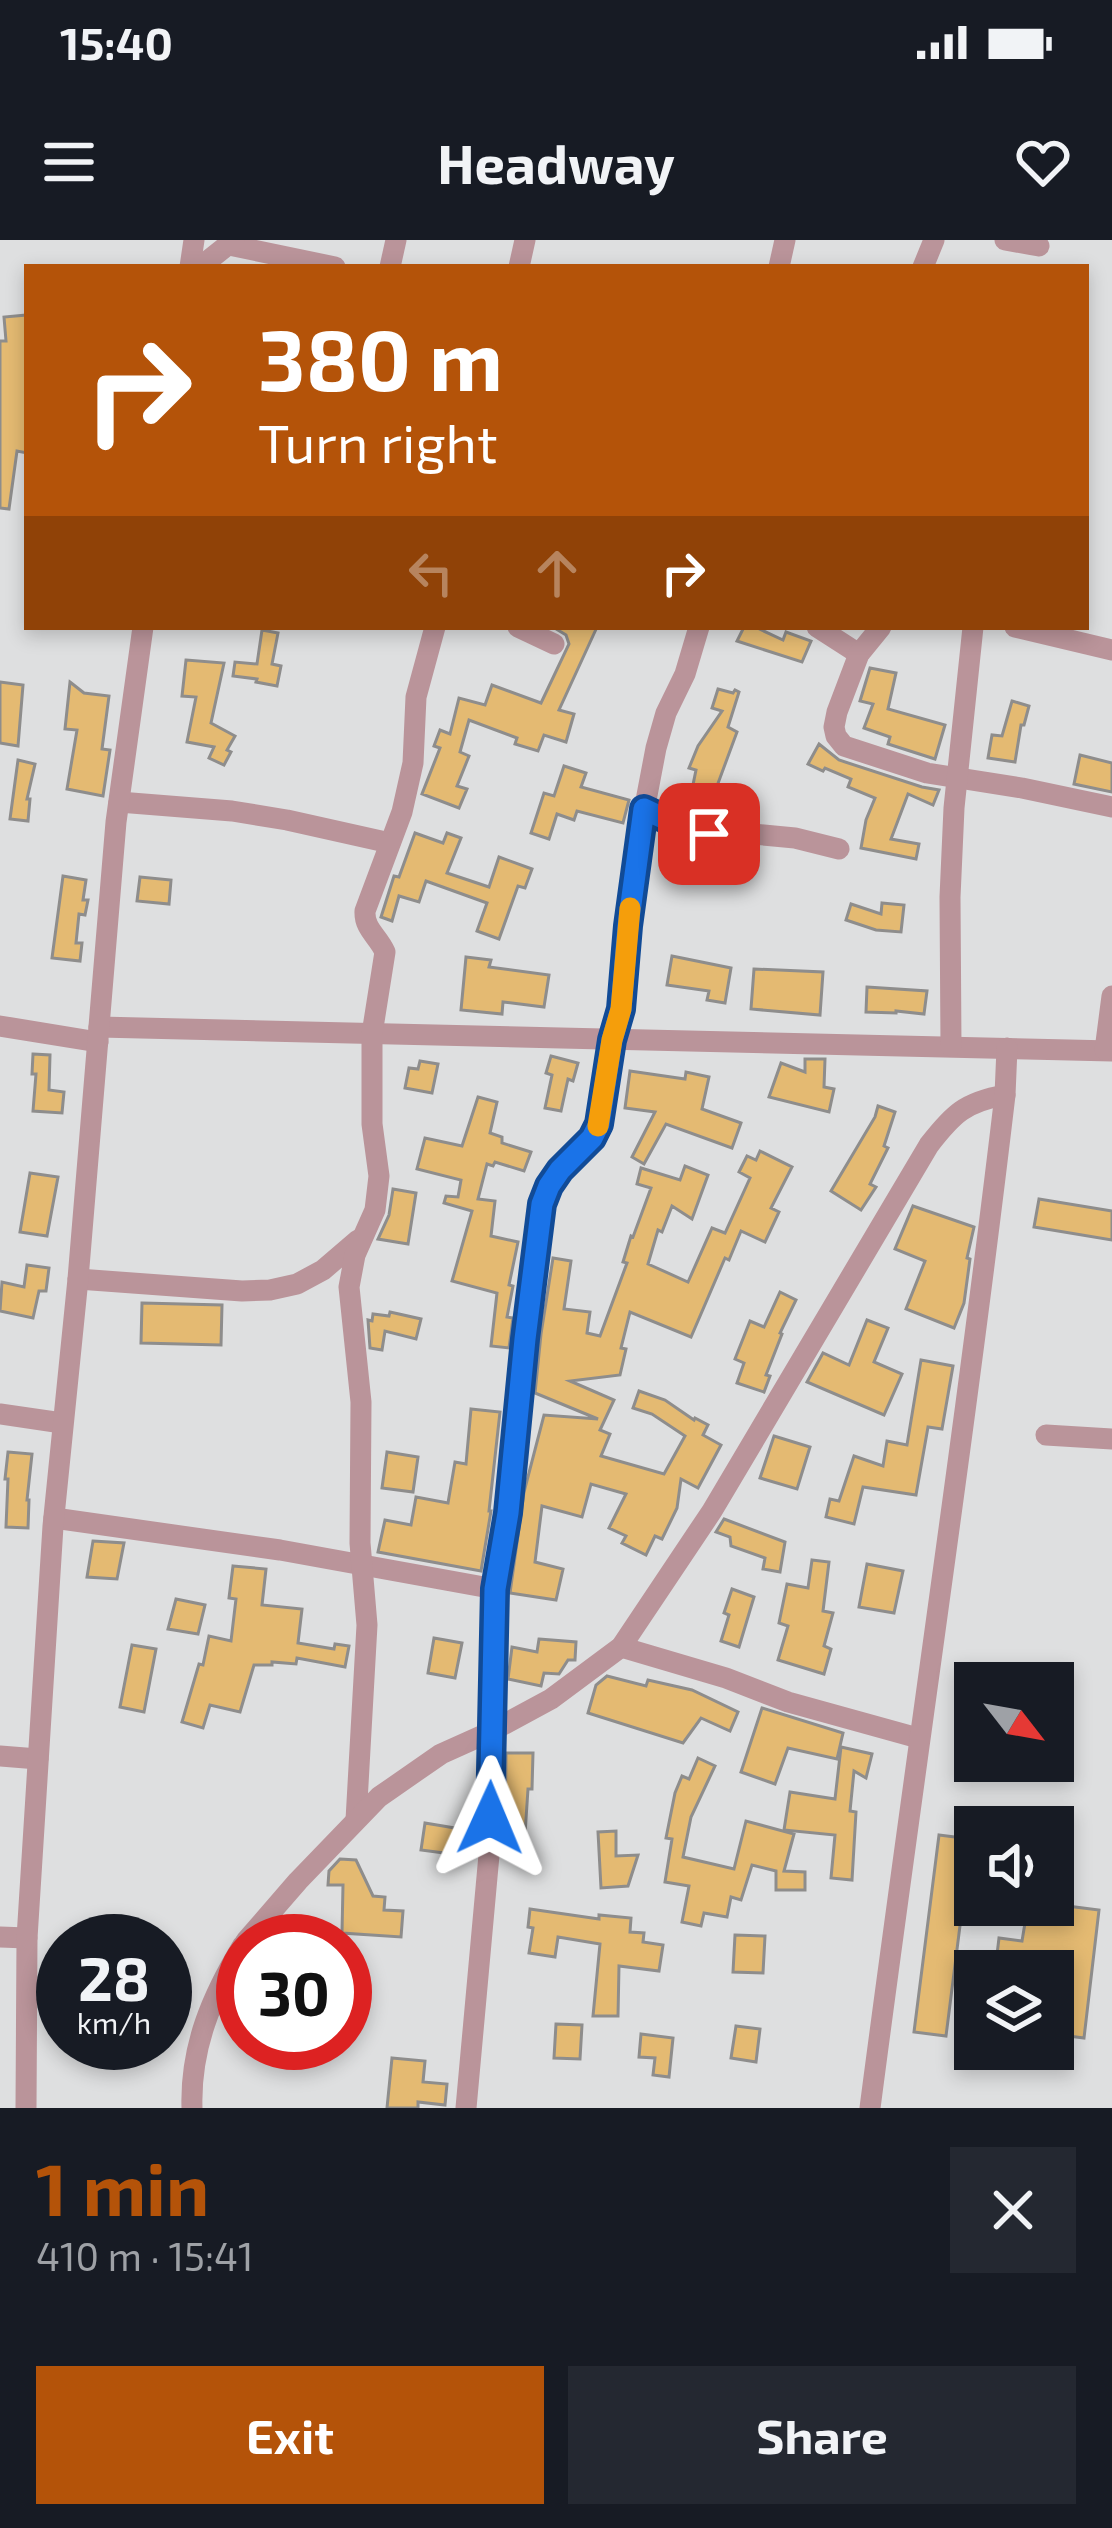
<!DOCTYPE html>
<html lang="en">
<head>
<meta charset="utf-8">
<style>
	body { margin:0; font-family:"Exo 2",sans-serif; background:#242831; color:#f1f3f6; height:100vh; display:flex; flex-direction:column; font-size:45px; white-space:nowrap }
	* { box-sizing:border-box; margin:0 }
	p { font-size:39px; color:#9ea1a6 }
	.icon { flex:none; width:66px; height:66px; fill:none; stroke:currentColor; stroke-width:2; stroke-linecap:round; stroke-linejoin:round }
	.map { position:relative; height:1868px; overflow:hidden }
	.drawer { display:flex; flex-direction:column; background:#171b24; flex:1 }
	.drawer>* { flex:none }
	.guide { position:absolute; left:24px; top:24px; width:1065px; height:366px; border-radius:0px; box-shadow:0 6px 18px #0003; background:#b45309; color:#fff; overflow:hidden }
	.needle { width:78px; rotate:121deg }
	.fabs { position:absolute; left:954px; top:1422px; display:grid; gap:24px }
	.fabs a { display:grid; place-items:center; width:120px; height:120px; border-radius:0px; background:#171b24; box-shadow:0 6px 18px #0003; font-size:60px }
	.speed { position:absolute; left:36px; top:1674px; display:flex; gap:24px; font-size:60px; font-weight:700; text-align:center }
	.speed>* { display:grid; place-content:center; width:156px; height:156px; border-radius:50%; background:#171b24; box-shadow:0 6px 18px #0003; line-height:1 }
	.speed small { font-size:30px; font-weight:400 }
	.speed .limit { border:18px solid #d22; background:#fff; color:#111 }
	.pin { position:absolute; display:grid; place-items:center; width:102px; height:102px; color:#fff; margin:-51px; border-radius:24px; box-shadow:0 6px 18px #0006 }
	.me { position:absolute; width:132px; margin:-66px; rotate:1deg; stroke-linejoin:round; filter:drop-shadow(0 0 9px #0008) }
	.turn { display:flex; align-items:center; gap:42px; height:252px; padding:0 36px; font-size:54px }
	.turn .icon { width:156px; height:156px; stroke-width:2.5 }
	.turn b { display:block; font-size:84px; line-height:102px }
	.lanes { display:flex; align-items:center; height:114px; padding:0 36px; background:#0003; justify-content:center; gap:60px; direction:ltr }
	.lanes .off { opacity:.35 }
	.round { display:grid; place-items:center; flex:none; width:126px; height:126px; border-radius:0px; background:#242831 }
	.headline { display:flex; align-items:center; justify-content:space-between; height:204px; padding:0 36px }
	h1 { font-size:72px; font-weight:700; line-height:90px; color:#b45309 }
	.primary-button { display:flex; gap:24px; margin-top:auto; padding:24px 36px }
	.primary-button a { flex:1; height:138px; border-radius:0px; background:#b45309; color:#fff; font-size:48px; font-weight:700; line-height:138px; text-align:center }
	.primary-button a+a { background:#242831; color:#f1f3f6 }
	.status { display:flex; justify-content:space-between; align-items:center; height:84px; padding:0 60px; background:#171b24; direction:ltr }
	.status svg { height:33px; fill:currentColor }
	header { display:flex; justify-content:space-between; align-items:center; height:156px; padding:0 36px; background:#171b24; font-size:54px; font-weight:700 }
	.map>svg:first-child { display:block }
	.building { fill:#e4ba72; stroke:#8e8d8c; stroke-width:3 }
	.lines { fill:none; stroke-linecap:round; stroke-linejoin:round }
	.minor { stroke:#ba949a; stroke-width:21 }
	.route-casing { stroke:#114b97; stroke-width:30 }
	.route { stroke:#1a73e8; stroke-width:21 }
	.slow { stroke:#f59e0b; stroke-width:21 }
</style>
</head>
<body>
<div class="status"><b>15:40</b><svg viewBox="0 0 49 12"><path d="M0 12V9h3v3zM5 12V6h3v6zM10 12V3h3v9zM15 12V0h3v12zM26 1h20v11H26zM47 4h2v5h-2z"/></svg></div>
<header><svg class="icon" aria-label="menu" viewBox="0 0 24 24"><path d="M4 6h16M4 12h16M4 18h16"/></svg>Headway<svg class="icon" aria-label="heart" viewBox="0 0 24 24"><path d="M12 20l-8-8c-3-5 5-10 8-4 3-6 11-1 8 4z"/></svg></header>
<div class="map">
<svg width="1112" height="1868" viewBox="0 0 1112 1868">
	<rect width="100%" height="100%" fill="#dedfe0"/>
	<g class="building">
		<polygon points="27,75 27,213 17,211 9,269 0,268 0,101 6,101 4,77"/>
		<polygon points="553,387 597,387 559,470 574,474 566,502 544,495 538,511 515,504 517,498 469,480 460,512 469,516 457,546 467,549 459,568 422,554 440,508 434,506 440,490 450,494 459,458 485,465 492,445 541,463 569,404 566,395"/>
		<polygon points="744,387 755,387 783,400 786,392 811,401 802,422 737,401"/>
		<polygon points="262,390 278,393 272,424 281,426 277,446 256,442 257,439 233,436 235,422 257,424"/>
		<polygon points="186,420 224,423 211,483 235,496 227,510 231,512 224,525 209,518 214,507 187,502 196,457 182,456"/>
		<polygon points="870,428 896,433 888,469 945,485 935,519 888,504 890,497 864,488 873,464 860,461"/>
		<polygon points="0,442 23,445 18,506 0,503"/>
		<polygon points="70,442 84,453 109,456 102,509 110,510 103,556 67,549 77,490 65,489"/>
		<polygon points="718,449 733,453 735,450 739,452 728,487 737,492 717,546 750,552 745,580 688,569 696,530 689,528 698,506 722,471 712,468"/>
		<polygon points="1012,461 1029,466 1024,485 1021,485 1015,522 988,518 992,495 1002,496"/>
		<polygon points="819,504 839,520 922,547 939,550 933,565 908,554 891,599 919,604 916,619 861,608 866,580 875,558 848,547 851,539 825,528 823,531 808,524"/>
		<polygon points="1080,515 1112,523 1112,552 1074,544"/>
		<polygon points="18,520 35,524 27,559 30,559 28,581 10,579"/>
		<polygon points="564,526 586,533 581,547 629,560 623,583 577,571 574,580 557,574 549,599 531,593 544,553 554,556"/>
		<polygon points="415,593 443,603 447,593 461,598 447,633 489,647 499,617 532,629 525,648 518,646 499,699 477,691 487,663 426,641 419,662 399,656 392,681 381,677 394,636 399,637"/>
		<polygon points="63,636 86,640 83,660 88,660 85,675 79,674 76,703 82,703 80,721 52,718"/>
		<polygon points="140,637 171,640 169,664 137,661"/>
		<polygon points="882,663 904,665 901,692 876,690 846,680 851,664 881,674"/>
		<polygon points="672,716 731,728 725,763 707,760 709,751 667,745"/>
		<polygon points="466,717 491,720 489,727 549,735 544,767 503,762 502,774 461,770"/>
		<polygon points="754,729 823,732 820,775 751,769"/>
		<polygon points="867,747 927,751 924,774 896,771 896,773 866,772"/>
		<polygon points="33,814 50,815 49,850 64,852 62,873 33,871 36,834 32,834"/>
		<polygon points="551,816 578,823 573,841 568,839 561,871 545,868 552,835 546,833"/>
		<polygon points="805,819 825,819 824,847 834,849 829,872 769,857 781,823 805,832"/>
		<polygon points="420,821 438,824 432,853 405,848 409,828 418,829"/>
		<polygon points="630,831 685,839 686,832 709,837 702,869 741,883 732,908 666,884 644,924 632,917 655,872 625,868"/>
		<polygon points="478,857 497,862 490,893 502,897 502,903 531,912 524,931 495,922 493,926 487,924 478,959 495,961 491,996 518,1002 509,1045 513,1046 507,1077 513,1078 509,1108 491,1106 497,1053 452,1041 472,971 444,963 446,956 458,957 461,940 417,929 425,898 462,906"/>
		<polygon points="878,866 895,872 884,906 888,908 870,944 876,947 861,970 831,951 875,877"/>
		<polygon points="760,911 792,927 771,968 779,972 765,1002 741,991 729,1020 725,1018 691,1097 630,1072 621,1108 626,1109 620,1135 570,1141 614,1160 600,1190 610,1194 601,1216 664,1234 685,1196 652,1174 633,1168 639,1151 665,1160 694,1180 695,1178 708,1185 703,1195 721,1205 698,1248 681,1239 677,1268 662,1299 655,1296 646,1315 622,1303 626,1296 609,1288 626,1254 591,1244 582,1277 542,1266 535,1322 563,1329 556,1360 510,1353 524,1252 544,1175 598,1179 535,1153 541,1094 553,1018 571,1021 564,1069 590,1072 587,1093 600,1096 627,1023 623,1022 631,996 633,997 651,948 637,944 641,928 680,940 685,926 708,935 692,979 672,966 662,992 658,990 648,1024 688,1042 712,988 725,993 750,938 739,932 747,916 756,920"/>
		<polygon points="30,933 58,937 47,996 20,992"/>
		<polygon points="393,949 416,953 408,1004 378,999 389,975"/>
		<polygon points="1039,959 1112,971 1112,1000 1034,987"/>
		<polygon points="913,966 974,987 967,1018 970,1019 964,1063 954,1088 906,1069 925,1021 895,1009"/>
		<polygon points="27,1025 49,1028 46,1051 39,1051 33,1078 0,1071 2,1042 24,1047"/>
		<polygon points="780,1052 796,1060 780,1093 782,1094 766,1135 770,1136 764,1152 737,1143 744,1123 735,1119 750,1081 764,1087"/>
		<polygon points="142,1063 222,1065 221,1105 141,1103"/>
		<polygon points="390,1072 421,1079 416,1099 385,1091 382,1110 370,1108 368,1080 372,1081 373,1074 389,1076"/>
		<polygon points="867,1080 888,1088 874,1122 902,1134 884,1175 807,1142 823,1113 849,1125"/>
		<polygon points="921,1120 953,1126 942,1189 928,1187 916,1255 863,1247 854,1284 826,1277 830,1259 839,1261 854,1216 883,1226 887,1201 907,1205"/>
		<polygon points="471,1169 500,1172 489,1271 491,1271 481,1331 378,1312 385,1280 411,1285 416,1257 448,1263 455,1222 466,1224"/>
		<polygon points="774,1196 810,1207 797,1249 760,1238"/>
		<polygon points="8,1212 32,1214 27,1260 29,1260 28,1288 6,1287 8,1239 5,1239"/>
		<polygon points="387,1212 418,1217 413,1252 382,1248"/>
		<polygon points="724,1279 785,1302 780,1332 763,1329 765,1318 731,1306 730,1297 716,1292"/>
		<polygon points="93,1301 124,1303 117,1339 87,1337"/>
		<polygon points="812,1320 829,1322 823,1371 833,1373 824,1406 831,1409 824,1434 778,1420 788,1386 779,1383 787,1344 808,1348"/>
		<polygon points="867,1324 903,1331 894,1373 859,1367"/>
		<polygon points="233,1326 266,1329 262,1365 302,1369 298,1403 334,1409 335,1404 349,1406 345,1427 297,1418 296,1424 272,1422 272,1425 254,1425 240,1472 210,1465 203,1488 182,1482 199,1424 203,1425 209,1396 231,1401 236,1359 229,1358"/>
		<polygon points="732,1349 754,1357 739,1407 721,1401 729,1375 724,1373"/>
		<polygon points="176,1359 205,1365 198,1394 168,1389"/>
		<polygon points="434,1398 462,1403 455,1438 428,1433"/>
		<polygon points="539,1399 576,1402 575,1420 568,1420 559,1434 544,1433 541,1446 508,1439 512,1407 537,1412"/>
		<polygon points="132,1405 156,1409 144,1472 120,1467"/>
		<polygon points="607,1436 646,1446 648,1440 692,1450 738,1472 730,1491 701,1478 683,1503 588,1473 596,1445"/>
		<polygon points="762,1468 843,1493 837,1519 788,1508 775,1544 741,1532"/>
		<polygon points="841,1507 872,1514 866,1538 854,1531 850,1571 856,1572 852,1640 831,1638 835,1595 784,1590 790,1552 835,1559"/>
		<polygon points="506,1513 533,1513 532,1549 528,1549 525,1594 505,1592"/>
		<polygon points="698,1518 715,1526 691,1577 683,1617 734,1629 746,1581 794,1594 784,1631 805,1632 805,1650 776,1650 776,1631 752,1625 741,1660 731,1657 727,1677 704,1673 701,1686 682,1682 689,1646 665,1642 672,1599 666,1598 675,1553 682,1536 689,1539"/>
		<polygon points="425,1583 455,1588 452,1614 421,1610"/>
		<polygon points="616,1591 616,1616 638,1615 628,1646 601,1648 598,1592"/>
		<polygon points="939,1595 971,1599 946,1796 914,1792"/>
		<polygon points="340,1619 356,1620 373,1656 385,1657 384,1670 403,1671 401,1697 342,1693 343,1645 328,1645 329,1631"/>
		<polygon points="1028,1665 1058,1670 1059,1665 1099,1670 1084,1798 1053,1794 1053,1731 995,1731 999,1698 1022,1701"/>
		<polygon points="530,1669 599,1679 599,1675 631,1678 630,1692 644,1693 643,1702 663,1705 659,1731 619,1726 618,1776 593,1776 600,1704 558,1697 555,1717 529,1713 533,1688 528,1687"/>
		<polygon points="735,1695 765,1696 763,1733 733,1732"/>
		<polygon points="556,1784 582,1785 580,1819 554,1818"/>
		<polygon points="736,1786 760,1789 756,1822 731,1818"/>
		<polygon points="641,1794 673,1798 669,1837 653,1835 655,1818 639,1817"/>
		<polygon points="392,1818 425,1821 423,1842 447,1844 445,1865 418,1862 418,1868 387,1868"/>
	</g>
	<g class="lines">
		<g class="minor">
			<polyline points="1005,0 1039,6"/>
			<polyline points="229,5 335,27"/>
			<polyline points="190,27 194,0"/>
			<polyline points="200,27 234,0"/>
			<polyline points="390,27 396,0"/>
			<polyline points="519,27 525,0"/>
			<polyline points="779,27 785,0"/>
			<polyline points="923,27 934,0"/>
			<polyline points="518,387 554,404"/>
			<polyline points="817,387 859,414"/>
			<polyline points="881,387 859,414 837,472 834,487 836,496 844,506 927,533 1022,548 1112,567"/>
			<polyline points="1015,387 1112,410"/>
			<polyline points="119,562 232,571 287,580 390,603"/>
			<polyline points="644,569 677,584 728,598 753,594 795,598 839,609"/>
			<polyline points="0,786 98,802"/>
			<polyline points="99,787 1112,811"/>
			<polyline points="951,806 950,657 954,568 973,387"/>
			<polyline points="1105,810 1112,756"/>
			<polyline points="78,1039 242,1051 270,1050 297,1044 323,1030 358,1000"/>
			<polyline points="0,1174 62,1183"/>
			<polyline points="1046,1195 1112,1199"/>
			<polyline points="54,1278 280,1310 495,1349"/>
			<polyline points="621,1407 726,1438 788,1462 918,1498"/>
			<polyline points="0,1516 38,1519"/>
			<path d="M356,1580L367,1385L360,1303L361,1162L349,1047L355,1015L375,970L379,936L372,884V794L385,712C378,696 364,689 365,671L402,572L413,523L416,457L435,387"/>
			<polyline points="0,1697 27,1698"/>
			<path d="M246,1701L298,1641L379,1557L441,1514L490,1492L551,1459L621,1407L712,1271L929,905C953,874 965,862 1005,855"/>
			<polyline points="26,1868 27,1698 53,1286 78,1039 116,582 143,387"/>
			<path d="M192,1868C190,1807 212,1756 243,1705"/>
			<polyline points="466,1868 489,1615 495,1349 516,1204 525,1099 542,965 549,947 560,930 592,898 599,884 612,800 621,769 636,613 656,508 666,473 685,434 699,387"/>
			<path d="M870,1868C914,1530 965,1194 1005,855L1007,808"/>
		</g>
	</g>
	<g class="lines">
		<defs>
			<polyline id="route" points="490,1578 495,1349 508,1273 525,1099 542,964 549,946 560,930 592,898 599,884 612,800 621,769 628,686 644,569 676,584 709,594"/>
		</defs>
		<use href="#route" class="route-casing"/>
		<use href="#route" class="route"/>
		<polyline class="slow" points="598,886 612,800 621,769 630,668"/>
	</g>
</svg>
<div class="fabs">
<a><svg class="needle" viewBox="-14 -14 28 28"><path d="M0-13l5 13h-10z" fill="#e53935"/><path d="M0 13l5-13h-10z" fill="#9ea1a6"/></svg></a>
<a><svg class="icon" aria-label="sound" viewBox="0 0 24 24"><path d="M4 9h4l5-4v14l-5-4H4zM17 9q2 3 0 6"/></svg></a>
<a><svg class="icon" aria-label="layers" viewBox="0 0 24 24"><path d="M12 4l9 5-9 5-9-5zM3 14l9 5 9-5"/></svg></a>
</div>
<div class="speed"><div>28<small>km/h</small></div><div class="limit">30</div></div>
<div class="pin" style="left:709px;top:594px;background:#d93025"><svg class="icon" aria-label="arrive" viewBox="0 0 24 24"><path d="M6 21V4h12l-3 4 3 4H6"/></svg></div>
<svg class="me" style="left:490px;top:1578px" viewBox="-20 -20 40 40"><path d="M0-17L14 15 0 8-14 15z" fill="#1a73e8" stroke="#fff" stroke-width="4"/></svg>
<div class="guide">
<div class="turn"><svg class="icon" aria-label="right" viewBox="0 0 24 24"><path d="M7 20v-9h11M14 6l5 5-5 5"/></svg><div><b>380 m</b>Turn right</div></div>
<div class="lanes"><svg class="icon off" aria-label="left" viewBox="0 0 24 24"><path d="M17 20v-9H6M10 6l-5 5 5 5"/></svg><svg class="icon off" aria-label="ahead" viewBox="0 0 24 24"><path d="M12 20V5M6 11l6-6 6 6"/></svg><svg class="icon" aria-label="right" viewBox="0 0 24 24"><path d="M7 20v-9h11M14 6l5 5-5 5"/></svg></div>
</div>
</div>
<section class="drawer">
<div class="headline"><div><h1>1 min</h1><p>410 m · 15:41</p></div><a class="round"><svg class="icon" aria-label="close" viewBox="0 0 24 24"><path d="M6 6l12 12M18 6L6 18"/></svg></a></div>
<div class="primary-button"><a>Exit</a><a>Share</a></div>
</section>
</body>
</html>
